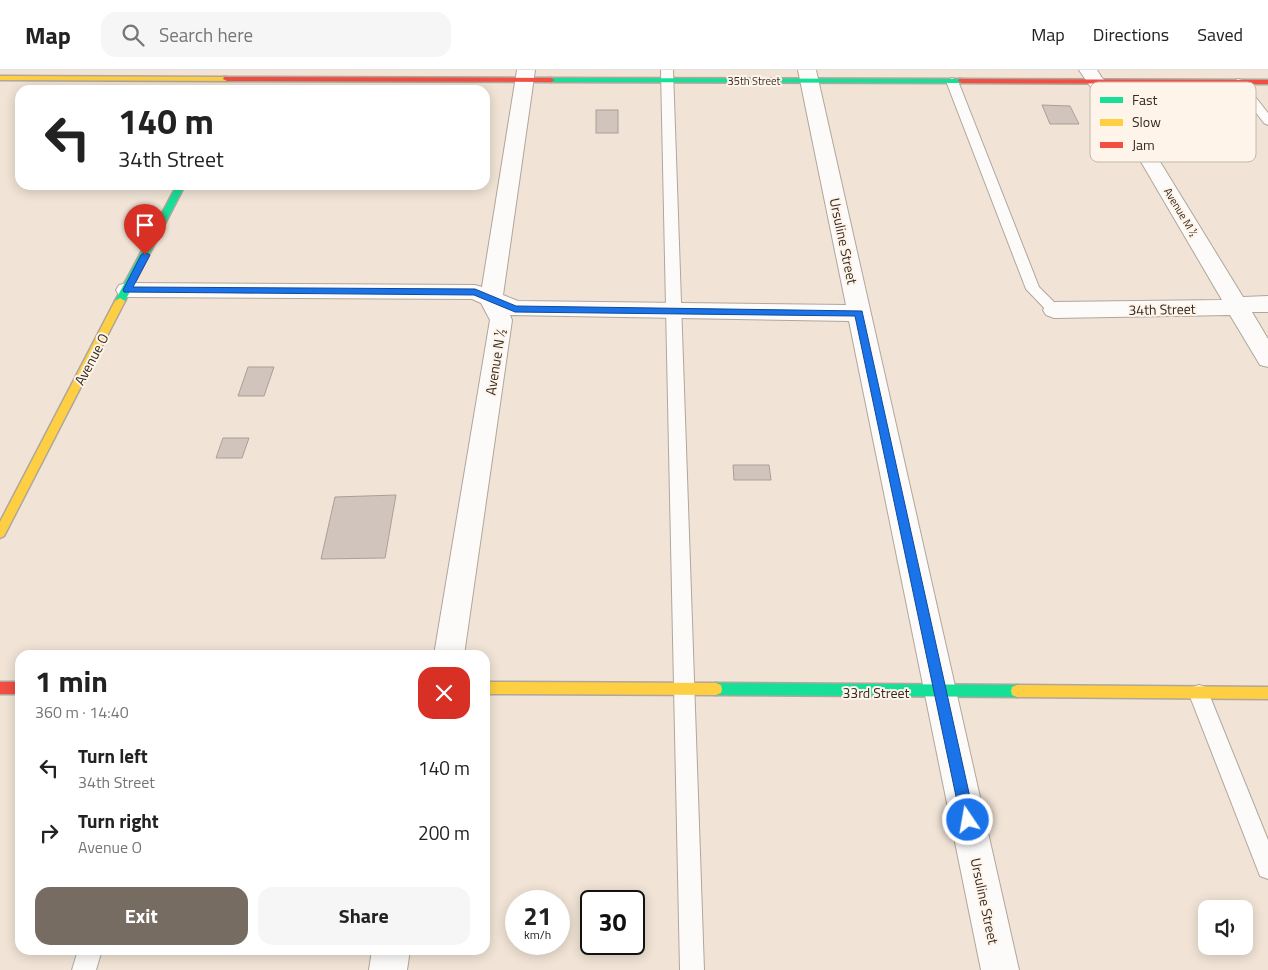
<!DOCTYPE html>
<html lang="en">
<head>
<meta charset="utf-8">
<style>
	body { margin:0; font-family:"Titillium Web",sans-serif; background:#f6f6f6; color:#222; height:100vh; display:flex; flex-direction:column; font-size:19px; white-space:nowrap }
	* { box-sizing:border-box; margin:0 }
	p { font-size:16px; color:#767676 }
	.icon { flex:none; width:28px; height:28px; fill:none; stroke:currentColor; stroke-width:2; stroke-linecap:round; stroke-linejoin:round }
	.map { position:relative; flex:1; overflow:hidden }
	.drawer { position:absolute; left:15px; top:580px; width:475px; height:305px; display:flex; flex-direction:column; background:#fff; border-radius:15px; box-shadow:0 2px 12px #0003 }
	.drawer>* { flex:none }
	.hud { position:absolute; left:15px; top:15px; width:475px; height:105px; border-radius:15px; box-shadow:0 2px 12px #0003; background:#fff; color:#222; overflow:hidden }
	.controls { position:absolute; left:1198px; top:830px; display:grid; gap:10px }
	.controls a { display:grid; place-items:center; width:55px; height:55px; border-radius:10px; background:#fff; box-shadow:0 2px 12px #0003; font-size:25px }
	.speed { position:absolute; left:505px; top:820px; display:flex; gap:10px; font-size:25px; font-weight:700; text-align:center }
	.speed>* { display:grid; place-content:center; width:65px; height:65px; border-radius:50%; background:#fff; box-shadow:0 2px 12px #0003; line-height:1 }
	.speed small { font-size:12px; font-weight:400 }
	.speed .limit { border:2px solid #111; border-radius:8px; background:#fff; color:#111 }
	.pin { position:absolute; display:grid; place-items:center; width:42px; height:42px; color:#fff; margin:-51px -21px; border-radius:50% 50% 50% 0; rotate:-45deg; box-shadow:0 0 5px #0007 }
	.pin .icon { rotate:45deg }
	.me { position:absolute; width:55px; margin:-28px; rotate:348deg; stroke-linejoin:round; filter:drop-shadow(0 0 4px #0008) }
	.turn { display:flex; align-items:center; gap:18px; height:105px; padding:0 20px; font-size:22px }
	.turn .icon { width:65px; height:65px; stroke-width:2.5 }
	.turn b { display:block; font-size:35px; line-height:42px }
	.round { display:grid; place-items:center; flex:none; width:52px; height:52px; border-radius:15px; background:#f6f6f6 }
	.summary { display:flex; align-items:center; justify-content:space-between; height:85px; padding:0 20px }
	h1 { font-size:30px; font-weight:700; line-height:38px }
	.button { display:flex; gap:10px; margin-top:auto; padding:10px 20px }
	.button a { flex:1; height:58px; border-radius:15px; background:#776c61; color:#fff; font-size:20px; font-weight:700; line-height:58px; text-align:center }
	.button a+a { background:#f6f6f6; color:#222 }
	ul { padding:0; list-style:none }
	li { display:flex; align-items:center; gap:15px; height:65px; padding:0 20px }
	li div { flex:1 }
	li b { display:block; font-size:19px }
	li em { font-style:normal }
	header { display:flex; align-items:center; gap:30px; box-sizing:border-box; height:70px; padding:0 25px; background:#fff; border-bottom:1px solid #e0e0e0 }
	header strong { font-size:24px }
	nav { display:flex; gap:28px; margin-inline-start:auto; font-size:18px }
	.search { width:350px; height:45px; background:#f6f6f6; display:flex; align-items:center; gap:12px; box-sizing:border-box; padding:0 18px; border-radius:15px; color:#767676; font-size:19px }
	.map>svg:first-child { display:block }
	.building { fill:#d1c4bd; stroke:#ab9e98 }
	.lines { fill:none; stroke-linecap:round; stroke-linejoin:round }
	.lane-casing { stroke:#b0a69c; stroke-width:2 }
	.street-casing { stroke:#b0a69c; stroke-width:2 }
	.fast-casing { stroke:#b0a69c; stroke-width:3 }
	.slow-casing { stroke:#b0a69c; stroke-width:3 }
	.jam-casing { stroke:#b0a69c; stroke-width:3 }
	.lane { fill:#fdfbf9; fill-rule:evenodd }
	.street { fill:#fdfbf9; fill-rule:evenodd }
	.fast { fill:#16e098; fill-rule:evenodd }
	.slow { fill:#ffcf43; fill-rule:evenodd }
	.jam { fill:#f24e42; fill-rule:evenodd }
	.route { fill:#1a73e8; stroke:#114b97 }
	.labels { text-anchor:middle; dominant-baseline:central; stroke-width:4; stroke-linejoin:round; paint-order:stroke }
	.far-street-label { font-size:11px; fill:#352b22; stroke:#fef4ea }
	.street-label { font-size:14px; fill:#352b22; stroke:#fef4ea }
	.key { fill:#fef4ea; stroke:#c2b8ae; stroke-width:1 }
	.key-label { font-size:14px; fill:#352b22 }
</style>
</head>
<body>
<header>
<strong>Map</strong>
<div class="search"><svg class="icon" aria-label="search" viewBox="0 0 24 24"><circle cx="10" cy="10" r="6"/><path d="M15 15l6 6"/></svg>Search here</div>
<nav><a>Map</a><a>Directions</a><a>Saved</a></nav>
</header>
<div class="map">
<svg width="1268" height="900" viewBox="0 0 1268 900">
	<rect width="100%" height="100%" fill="#f1e4d6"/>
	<g class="building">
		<polygon points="1042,35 1070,36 1079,54 1050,54"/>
		<rect x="596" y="40" width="22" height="23"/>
		<polygon points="248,297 274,297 264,326 238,326"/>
		<polygon points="223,368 249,368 242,388 216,388"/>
		<polygon points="733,395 769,395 771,410 734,410"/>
		<polygon points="396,425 385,488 321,489 335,427"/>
	</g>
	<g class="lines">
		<defs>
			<g id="lane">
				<polygon points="661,0 673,0 704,900 680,900"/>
				<polygon points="952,8 958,11 1039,217 1059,237 1061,240 1059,243 1049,243 1026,219 946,11"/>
				<polygon points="1238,9 1242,10 1268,43 1268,55 1264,53 1232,12"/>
				<polygon points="1199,615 1206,617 1209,624 1268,770 1268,809 1260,806 1189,624 1192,617"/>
				<polygon points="78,880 102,880 96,900 72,900"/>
			</g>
			<g id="street">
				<polygon points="517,0 535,0 503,225 518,231 846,235 798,0 816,0 1019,900 981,900 849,251 510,245 512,250 464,585 434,585 490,250 481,233 472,229 127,227 119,225 116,220 119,215 127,213 475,215 482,217"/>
				<polygon points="1079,0 1097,0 1102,8 1116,20 1243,227 1268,226 1268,242 1252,242 1268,269 1268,297 1260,295 1230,245 1054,248 1046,245 1043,240 1046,235 1054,232 1222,230 1103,27 1090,16"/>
				<polygon points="372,880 410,880 407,900 369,900"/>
			</g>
			<g id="fast">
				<polygon points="548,8 962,9 966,11 962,13 551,12 547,10"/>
				<polygon points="177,115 185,115 125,231 120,234 117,233 115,231"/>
				<polygon points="716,613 1017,615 1022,617 1023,621 1022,625 1017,627 716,625 711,623 710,619 711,615"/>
			</g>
			<g id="slow">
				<polygon points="0,6 227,7 231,9 227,11 0,10"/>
				<polygon points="120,228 125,231 4,466 0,468 0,452 115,231"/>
				<polygon points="485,612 716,613 721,615 722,619 721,623 716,625 485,624"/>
				<polygon points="1017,615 1268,617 1268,629 1017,627 1012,625 1011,621 1012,617"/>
			</g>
			<g id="jam">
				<polygon points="224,7 551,8 555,10 551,12 227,11 223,9"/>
				<polygon points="959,9 1268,10 1268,14 962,13 958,11"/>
				<rect x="0" y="612" width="20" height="12"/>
			</g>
		</defs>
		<use href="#lane" class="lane-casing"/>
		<use href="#street" class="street-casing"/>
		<use href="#fast" class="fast-casing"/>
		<use href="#slow" class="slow-casing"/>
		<use href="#jam" class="jam-casing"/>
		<use href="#lane" class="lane"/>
		<use href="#street" class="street"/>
		<use href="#fast" class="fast"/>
		<use href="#slow" class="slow"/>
		<use href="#jam" class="jam"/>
	</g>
	<polygon class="route" points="145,182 150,185 133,217 475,219 516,236 862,241 975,750 973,755 968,757 963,755 961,750 855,246 515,242 474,225 124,222 123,220 141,185"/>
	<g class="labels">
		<g class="far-street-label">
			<text x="754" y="11">35th Street</text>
			<text transform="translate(1181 142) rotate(59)">Avenue M ½</text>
		</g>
		<g class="street-label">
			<text transform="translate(844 171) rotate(78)">Ursuline Street</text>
			<text transform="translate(1162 239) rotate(-1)">34th Street</text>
			<text transform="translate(91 289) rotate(-62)">Avenue O</text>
			<text transform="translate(495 292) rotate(-81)">Avenue N ½</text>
			<text x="876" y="622">33rd Street</text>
			<text transform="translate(985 831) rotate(78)">Ursuline Street</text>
		</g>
	</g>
	<rect x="1090" y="12" width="166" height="80" rx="8" class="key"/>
	<rect x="1100" y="27" width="23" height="6" fill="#16e098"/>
	<rect x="1100" y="49" width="23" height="7" fill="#ffcf43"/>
	<rect x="1100" y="72" width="23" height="6" fill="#f24e42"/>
	<g class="key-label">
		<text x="1132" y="35">Fast</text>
		<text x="1132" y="57">Slow</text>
		<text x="1132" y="80">Jam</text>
	</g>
</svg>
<div class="controls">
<a><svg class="icon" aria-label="sound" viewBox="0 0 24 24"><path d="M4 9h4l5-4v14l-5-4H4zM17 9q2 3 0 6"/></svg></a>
</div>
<div class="speed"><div>21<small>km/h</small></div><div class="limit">30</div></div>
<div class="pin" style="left:145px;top:185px;background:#d93025"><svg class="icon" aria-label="arrive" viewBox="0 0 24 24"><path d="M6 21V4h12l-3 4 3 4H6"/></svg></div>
<svg class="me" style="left:968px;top:750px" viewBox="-20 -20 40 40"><circle r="17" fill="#1a73e8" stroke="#fff" stroke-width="3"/><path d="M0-11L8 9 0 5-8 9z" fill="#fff"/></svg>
<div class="hud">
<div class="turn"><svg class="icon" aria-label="left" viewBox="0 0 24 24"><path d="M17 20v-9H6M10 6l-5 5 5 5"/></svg><div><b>140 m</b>34th Street</div></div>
</div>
<section class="drawer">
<div class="summary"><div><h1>1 min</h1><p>360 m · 14:40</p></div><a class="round" style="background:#d93025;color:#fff"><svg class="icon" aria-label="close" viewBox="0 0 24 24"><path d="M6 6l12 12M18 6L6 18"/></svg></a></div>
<ul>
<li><svg class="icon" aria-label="left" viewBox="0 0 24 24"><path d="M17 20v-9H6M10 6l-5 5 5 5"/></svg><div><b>Turn left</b><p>34th Street</p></div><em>140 m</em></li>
<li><svg class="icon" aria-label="right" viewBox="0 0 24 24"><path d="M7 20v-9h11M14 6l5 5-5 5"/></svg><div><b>Turn right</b><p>Avenue O</p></div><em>200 m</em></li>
</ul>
<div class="button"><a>Exit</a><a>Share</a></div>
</section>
</div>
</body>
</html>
